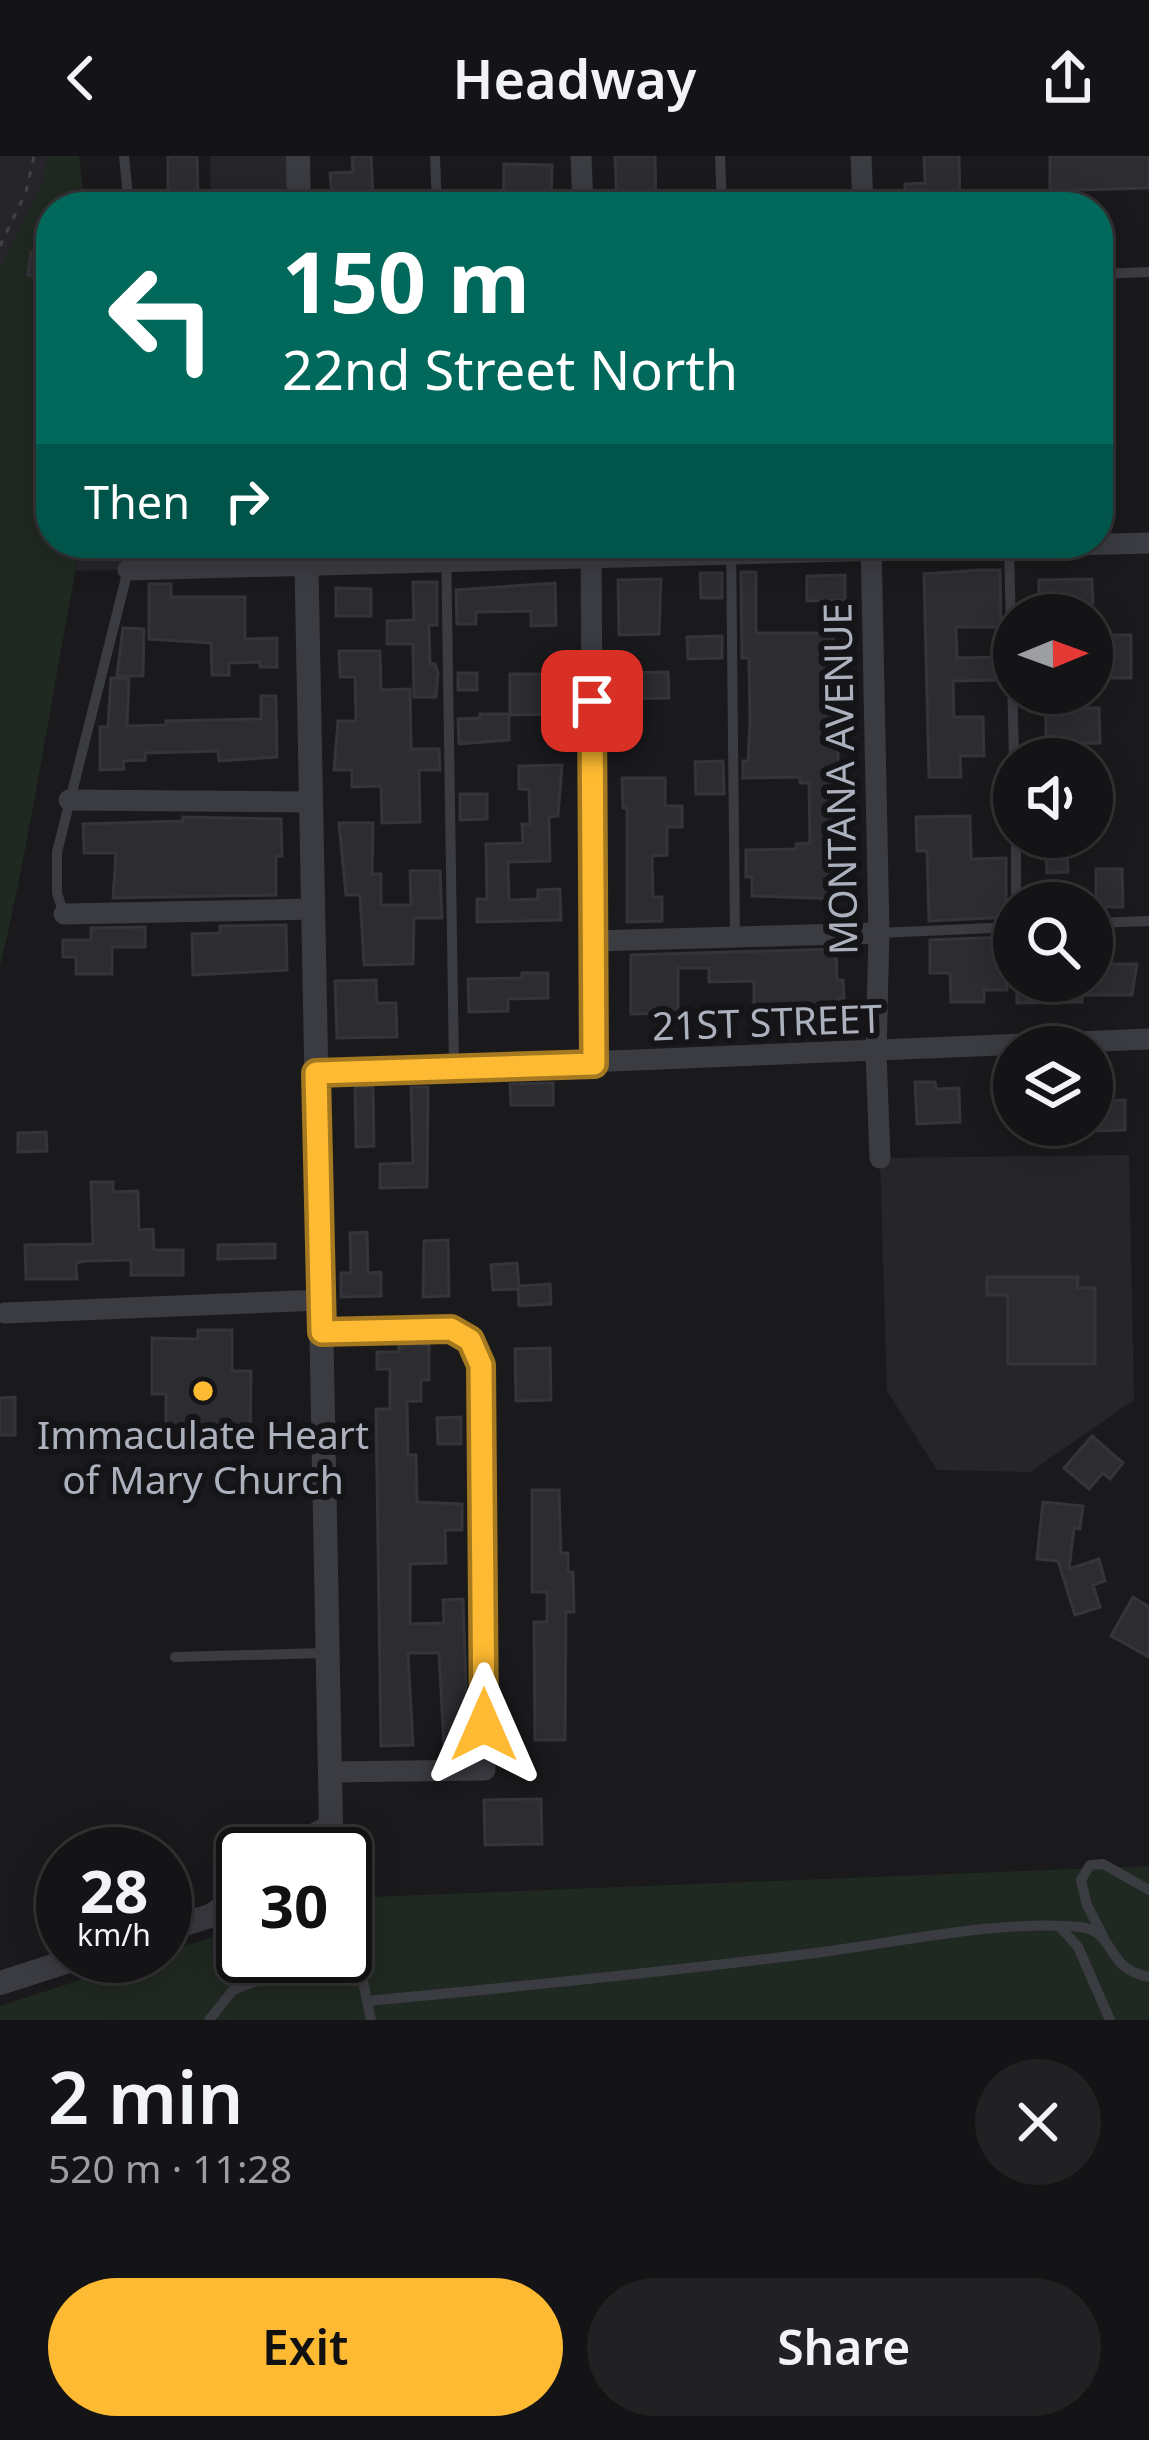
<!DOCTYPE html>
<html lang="en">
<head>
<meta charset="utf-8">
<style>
	body { margin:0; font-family:"Noto Sans",sans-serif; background:#212123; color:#f1f3f6; height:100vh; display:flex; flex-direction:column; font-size:45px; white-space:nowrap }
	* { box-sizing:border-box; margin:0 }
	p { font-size:39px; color:#9d9ea1 }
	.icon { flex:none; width:66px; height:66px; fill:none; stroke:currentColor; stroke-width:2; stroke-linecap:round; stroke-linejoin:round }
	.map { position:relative; height:1864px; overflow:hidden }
	.side { display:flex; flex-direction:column; background:#141416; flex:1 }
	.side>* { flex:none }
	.hud { position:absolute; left:36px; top:36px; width:1077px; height:366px; border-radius:48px; box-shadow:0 6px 30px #0003,0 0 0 3px #333335; background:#00695c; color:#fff; overflow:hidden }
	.needle { width:78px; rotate:89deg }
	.controls { position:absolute; left:993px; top:438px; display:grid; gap:24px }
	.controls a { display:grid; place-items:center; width:120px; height:120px; border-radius:50%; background:#141416; box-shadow:0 6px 30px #0003,0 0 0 3px #333335; font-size:60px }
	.speed { position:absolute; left:36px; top:1671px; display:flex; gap:24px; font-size:60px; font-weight:700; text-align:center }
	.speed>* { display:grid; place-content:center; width:156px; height:156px; border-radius:50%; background:#141416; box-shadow:0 6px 30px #0003,0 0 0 3px #333335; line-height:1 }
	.speed small { font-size:30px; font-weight:400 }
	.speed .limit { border:6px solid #111; border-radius:18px; background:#fff; color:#111 }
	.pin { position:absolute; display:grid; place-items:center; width:102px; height:102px; color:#fff; margin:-51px; border-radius:24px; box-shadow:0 6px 18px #0006 }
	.me { position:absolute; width:132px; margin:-66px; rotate:0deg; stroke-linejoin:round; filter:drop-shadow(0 0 9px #0008) }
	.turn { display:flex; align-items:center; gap:42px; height:252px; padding:0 48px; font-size:54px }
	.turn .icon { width:156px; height:156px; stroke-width:2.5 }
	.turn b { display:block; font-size:84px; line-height:102px }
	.then { display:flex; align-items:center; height:114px; padding:0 48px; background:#0003; gap:24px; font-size:45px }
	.round { display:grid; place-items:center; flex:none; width:126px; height:126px; border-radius:63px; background:#212123 }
	.headline { display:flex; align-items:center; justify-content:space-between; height:204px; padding:0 48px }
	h1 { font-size:72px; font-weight:600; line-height:90px }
	.cta { display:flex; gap:24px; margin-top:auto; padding:24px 48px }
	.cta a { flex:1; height:138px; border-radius:72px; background:#fdba32; color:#111; font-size:48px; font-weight:600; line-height:138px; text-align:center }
	.cta a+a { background:#212123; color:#f1f3f6 }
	header { display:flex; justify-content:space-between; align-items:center; height:156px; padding:0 48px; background:#141416; font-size:54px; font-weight:600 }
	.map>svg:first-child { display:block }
	.built { fill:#26262a }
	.green { fill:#202921 }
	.building { fill:#2d2d31; stroke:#343439; stroke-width:3 }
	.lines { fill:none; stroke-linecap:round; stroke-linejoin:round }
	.path { stroke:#414349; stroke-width:3; stroke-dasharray:6 9; stroke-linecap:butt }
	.service { stroke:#3b3c42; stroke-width:10 }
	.minor { stroke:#3b3c42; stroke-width:21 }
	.tertiary { stroke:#3b3c42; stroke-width:24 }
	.route-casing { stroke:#a47920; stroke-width:30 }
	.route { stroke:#fdba32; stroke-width:21 }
	.poi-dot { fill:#fdba32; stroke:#151518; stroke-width:4.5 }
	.labels { text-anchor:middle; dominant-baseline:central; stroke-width:12; stroke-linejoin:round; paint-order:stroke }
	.street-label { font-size:39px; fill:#acb1bd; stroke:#151518 }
	.poi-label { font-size:39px; fill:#acb1bd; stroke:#151518 }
</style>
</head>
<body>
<header><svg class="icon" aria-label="back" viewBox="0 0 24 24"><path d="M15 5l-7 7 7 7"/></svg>Headway<svg class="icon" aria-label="share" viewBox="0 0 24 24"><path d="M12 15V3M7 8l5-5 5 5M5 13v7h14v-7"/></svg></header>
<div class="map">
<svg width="1149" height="1864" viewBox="0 0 1149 1864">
	<rect width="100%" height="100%" fill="#1a1a1d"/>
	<g class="built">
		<polygon points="0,0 48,0 42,29 0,115"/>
		<polygon points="210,0 298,0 299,51 211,51"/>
		<polygon points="81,387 446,387 447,407 76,415"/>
		<polygon points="1129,999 1134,1244 1030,1316 937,1314 887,1235 880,1002"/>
	</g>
	<g class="green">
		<path d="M48,0H79L85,51H51V387H81C53,528 33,671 0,811V115L42,29Z"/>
		<polygon points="1149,1710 1149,1864 0,1864 0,1850 154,1800 165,1800 165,1796 243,1771 243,1800 345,1800 345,1742"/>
	</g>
	<g class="building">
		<polygon points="168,0 197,0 198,39 168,40"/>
		<polygon points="352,0 371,0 373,41 332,42 330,17 353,16"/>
		<polygon points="615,0 655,0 656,51 617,51"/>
		<polygon points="924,0 959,0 960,50 905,51 905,28 925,27"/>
		<polygon points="1050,0 1149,0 1149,32 1076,34 1077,51 1050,51"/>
		<polygon points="504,8 552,9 551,51 503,51"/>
		<polygon points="31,96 51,99 49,122 28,119"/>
		<polygon points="980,414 1000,414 1001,471 956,471 957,502 1002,501 1002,524 953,525 954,561 983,561 984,600 960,600 961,621 929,621 924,418"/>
		<polygon points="741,416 756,416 756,477 833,477 833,505 841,505 842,528 831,528 831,558 838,558 838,648 842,648 842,675 837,676 838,743 752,740 752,721 746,721 746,694 796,693 796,688 810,687 809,627 800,627 800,621 743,622 743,605 748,605 750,565 749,502 742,502"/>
		<polygon points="700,417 722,417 722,442 701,442"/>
		<polygon points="845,419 845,444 807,445 807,420"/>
		<polygon points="661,423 659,478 619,479 618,424"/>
		<polygon points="1092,423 1093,447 1054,448 1054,459 1039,459 1039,424"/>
		<polygon points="413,426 437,426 437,469 429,469 430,508 435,508 438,517 436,541 414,541 413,488 387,488 387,465 414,464"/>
		<polygon points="555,427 556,469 531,470 531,455 476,456 476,468 457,468 456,434"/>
		<polygon points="149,428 171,428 171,441 245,441 245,483 277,482 277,511 260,511 260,506 229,507 229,519 212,519 211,487 149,483"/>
		<polygon points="336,432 371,433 371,460 336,460"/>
		<polygon points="123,472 144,473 143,520 117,520"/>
		<rect x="1092" y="479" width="39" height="43"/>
		<polygon points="722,480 722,502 688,503 687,481"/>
		<polygon points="339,495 380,495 381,534 410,533 411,593 439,593 440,614 419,614 420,666 382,667 381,630 352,631 352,614 334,614 338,565 356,565 355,521 340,521"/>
		<polygon points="668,516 669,542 625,543 624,517"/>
		<rect x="458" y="517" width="19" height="17"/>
		<polygon points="510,518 559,518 559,558 510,559"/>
		<polygon points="111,522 129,523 127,570 166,569 166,565 261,563 261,540 276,540 277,601 219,605 218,595 145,597 145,604 123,605 124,613 100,614 100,571 108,571"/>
		<polygon points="1046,552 1099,552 1100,587 1046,588"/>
		<polygon points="480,558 509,558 509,584 459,588 458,563 480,562"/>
		<polygon points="723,605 724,638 696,638 695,606"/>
		<polygon points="562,609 558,660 549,661 550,705 508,706 509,744 538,743 538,734 560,733 561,764 477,766 477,743 487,743 486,688 523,687 522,668 530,668 529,633 519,633 519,610"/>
		<polygon points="622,622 665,622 665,650 682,650 682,671 667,671 667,699 652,700 653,741 662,741 662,765 627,766 627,652 623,652"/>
		<polygon points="460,638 487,638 487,663 460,664"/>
		<polygon points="970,660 971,703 1006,702 1006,747 1010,761 929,765 927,695 917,695 916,661"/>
		<polygon points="183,661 281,663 282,700 276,700 276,739 113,742 116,697 84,697 83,668 183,665"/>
		<polygon points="339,667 373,667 372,718 381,718 381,749 411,749 410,715 440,715 442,762 414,762 413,808 364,809 360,739 346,739"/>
		<polygon points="1067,698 1068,716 1047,717 1046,699"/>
		<polygon points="1096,713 1122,713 1123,751 1096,751"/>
		<polygon points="286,769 287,814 193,819 192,778 220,777 220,770"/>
		<polygon points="145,771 145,791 112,791 112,818 76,818 76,801 63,801 63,784 91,784 91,772"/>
		<polygon points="1007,781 1007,834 984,834 984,846 951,846 950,817 930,817 930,784"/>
		<polygon points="836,793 837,824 843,824 844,842 838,842 838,850 754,851 754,825 709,826 709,812 678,812 678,857 631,858 631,799"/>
		<polygon points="1094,808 1137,808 1132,839 1082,839 1082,846 1017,847 1017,825 1094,825"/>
		<polygon points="522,817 548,817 548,842 508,843 508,855 469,856 468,823 522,822"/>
		<polygon points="376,824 377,847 396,847 397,881 337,882 335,825"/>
		<polygon points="1014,920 1014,941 999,942 998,921"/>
		<polygon points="915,926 935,926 936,933 959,932 960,966 917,968"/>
		<polygon points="553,927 553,949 511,949 510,928"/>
		<polygon points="355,931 373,931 374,990 356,991"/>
		<polygon points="411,931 428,931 427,1031 380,1032 380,1008 413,1007"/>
		<polygon points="1125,944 1125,974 1092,975 1092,945"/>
		<polygon points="46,976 47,995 18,996 18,977"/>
		<polygon points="91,1026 113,1026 113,1036 138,1035 139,1074 153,1073 154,1094 183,1094 183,1119 131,1119 131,1104 85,1105 76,1107 77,1123 26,1123 25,1089 93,1088"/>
		<polygon points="367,1076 368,1117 381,1116 381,1140 341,1141 341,1117 351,1117 350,1077"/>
		<polygon points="448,1084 449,1140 423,1141 424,1085"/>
		<polygon points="275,1088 275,1102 218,1103 218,1089"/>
		<polygon points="517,1107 519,1130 550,1128 551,1148 519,1150 518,1133 493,1134 491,1109"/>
		<polygon points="987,1121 1078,1121 1077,1132 1095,1132 1095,1208 1008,1208 1008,1139 987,1139"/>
		<polygon points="198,1174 232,1174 232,1215 251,1215 250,1292 166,1291 166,1238 152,1238 152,1182 198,1183"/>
		<polygon points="399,1189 429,1189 429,1224 421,1224 421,1245 407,1245 408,1299 416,1299 417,1346 462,1348 462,1374 445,1374 446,1407 410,1408 410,1468 444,1467 443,1444 463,1443 468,1589 444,1589 439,1497 408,1497 413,1589 381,1590 376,1253 390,1253 390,1213 377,1213 377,1196 399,1196"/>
		<polygon points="550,1192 551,1244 516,1245 515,1193"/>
		<polygon points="15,1241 15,1279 0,1279 0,1242"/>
		<polygon points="461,1261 461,1288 438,1288 437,1262"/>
		<polygon points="1092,1280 1123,1307 1110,1323 1103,1317 1089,1333 1064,1312"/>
		<polygon points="532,1334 559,1334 561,1397 568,1397 568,1416 573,1416 574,1456 566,1456 565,1584 535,1584 534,1466 547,1466 547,1436 532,1436"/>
		<polygon points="1043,1346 1083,1350 1080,1373 1074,1372 1069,1413 1099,1403 1105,1425 1093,1429 1100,1451 1075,1459 1058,1405 1037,1403"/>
		<polygon points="1133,1441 1149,1451 1149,1501 1111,1480"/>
		<polygon points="541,1643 542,1688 485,1689 484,1644"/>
	</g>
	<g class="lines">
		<polyline class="path" points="0,90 26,36 34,0"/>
		<g class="service">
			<polyline points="124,0 129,51"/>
			<polyline points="435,0 437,51"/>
			<polyline points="720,0 722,51"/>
			<polyline points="1098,118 1149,116"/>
			<polyline points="446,387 454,912"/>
			<polyline points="731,387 735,781"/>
			<polyline points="1009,390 1014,603"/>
			<polyline points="1016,681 1016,747"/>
			<polyline points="64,758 57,737 57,696 128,414 129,387"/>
			<polyline points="1092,767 1149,765"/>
			<polyline points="879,777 1014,771"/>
			<polyline points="175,1501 324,1497"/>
			<polyline points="331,1673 337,1698"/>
			<polyline points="345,1739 371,1864"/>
			<polyline points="1060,1771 1078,1791 1110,1864"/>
			<polyline points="1104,1782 1087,1749 1081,1724 1090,1709 1103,1708 1149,1734"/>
			<path d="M367,1845C516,1831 666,1816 815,1797C893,1787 1004,1763 1080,1771C1117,1775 1104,1813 1149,1821"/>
			<polyline points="209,1864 233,1834 254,1826 359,1806"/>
		</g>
		<g class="minor">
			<polyline points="581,0 583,51"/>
			<polyline points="861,0 863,51"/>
			<polyline points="591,387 594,908"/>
			<polyline points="871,387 879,777 876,897 880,1002"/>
			<polyline points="128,414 1149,387"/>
			<polyline points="69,644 311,646"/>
			<polyline points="64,758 313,753"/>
			<polyline points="593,785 879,777"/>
			<polyline points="316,917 1149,883"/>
			<polyline points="5,1157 320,1144"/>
			<polyline points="323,1176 451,1173 470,1184 481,1209 485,1614 330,1616"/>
		</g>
		<g class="tertiary">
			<polyline points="298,0 299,51"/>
			<polyline points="289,1698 297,1689 331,1670 306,387"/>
			<polyline points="165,1774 210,1760 243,1740"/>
			<polyline points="0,1827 84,1800"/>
		</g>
	</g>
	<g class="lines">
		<defs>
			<polyline id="route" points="484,1569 481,1209 470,1184 451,1173 322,1176 316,917 594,908 592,545"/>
		</defs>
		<use href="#route" class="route-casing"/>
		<use href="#route" class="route"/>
	</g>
	<circle class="poi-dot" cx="203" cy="1235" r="12"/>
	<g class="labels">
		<g class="street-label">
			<text transform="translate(839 623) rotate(-91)">MONTANA AVENUE</text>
			<text transform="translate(767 865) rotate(-2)">21ST STREET</text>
		</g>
		<g class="poi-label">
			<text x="203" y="1277">Immaculate Heart<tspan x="203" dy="45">of Mary Church</tspan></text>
		</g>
	</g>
</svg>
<div class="controls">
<a><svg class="needle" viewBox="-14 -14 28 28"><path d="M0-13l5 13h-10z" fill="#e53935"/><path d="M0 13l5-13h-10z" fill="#9d9ea1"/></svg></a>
<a><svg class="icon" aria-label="sound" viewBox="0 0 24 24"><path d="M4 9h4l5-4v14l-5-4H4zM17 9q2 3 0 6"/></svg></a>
<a><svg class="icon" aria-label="search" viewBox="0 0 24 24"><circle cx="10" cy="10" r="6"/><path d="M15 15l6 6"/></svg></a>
<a><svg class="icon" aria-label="layers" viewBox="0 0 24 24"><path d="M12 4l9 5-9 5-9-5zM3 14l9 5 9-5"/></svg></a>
</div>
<div class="speed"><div>28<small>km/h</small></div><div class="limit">30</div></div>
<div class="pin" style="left:592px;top:545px;background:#d93025"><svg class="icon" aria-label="arrive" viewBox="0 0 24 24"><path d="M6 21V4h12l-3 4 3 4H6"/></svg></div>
<svg class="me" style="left:484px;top:1569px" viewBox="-20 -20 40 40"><path d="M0-17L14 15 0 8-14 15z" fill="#fdba32" stroke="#fff" stroke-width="4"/></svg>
<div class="hud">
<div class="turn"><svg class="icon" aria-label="left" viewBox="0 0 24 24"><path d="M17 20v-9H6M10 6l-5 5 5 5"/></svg><div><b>150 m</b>22nd Street North</div></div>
<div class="then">Then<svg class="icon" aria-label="right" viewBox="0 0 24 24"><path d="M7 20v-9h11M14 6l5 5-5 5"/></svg></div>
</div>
</div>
<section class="side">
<div class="headline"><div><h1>2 min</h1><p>520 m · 11:28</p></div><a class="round"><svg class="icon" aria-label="close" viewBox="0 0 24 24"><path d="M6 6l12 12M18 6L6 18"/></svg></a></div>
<div class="cta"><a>Exit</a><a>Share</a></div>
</section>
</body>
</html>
